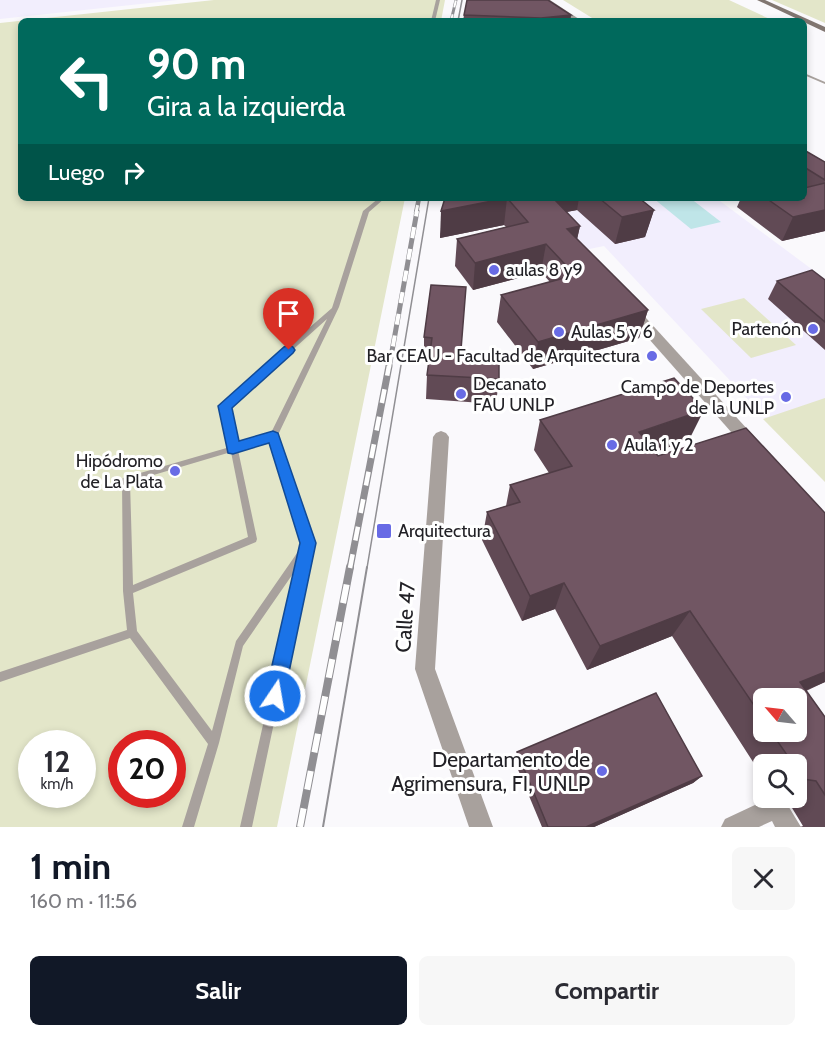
<!DOCTYPE html>
<html lang="es">
<head>
<meta charset="utf-8">
<style>
	body { margin:0; font-family:Cabin,sans-serif; background:#f7f7f7; color:#2b2b33; height:100vh; display:flex; flex-direction:column; font-size:22px; white-space:nowrap }
	* { box-sizing:border-box; margin:0 }
	p { font-size:20px; color:#7c7c81 }
	.icon { flex:none; width:33px; height:33px; fill:none; stroke:currentColor; stroke-width:2; stroke-linecap:round; stroke-linejoin:round }
	.map { position:relative; height:827px; overflow:hidden }
	.panel { display:flex; flex-direction:column; background:#fff; flex:1 }
	.panel>* { flex:none }
	.guide { position:absolute; left:18px; top:18px; width:789px; height:183px; border-radius:9px; box-shadow:0 3px 9px #0003; background:#00695c; color:#fff; overflow:hidden }
	.needle { width:39px; rotate:298deg }
	.fabs { position:absolute; left:753px; top:688px; display:grid; gap:12px }
	.fabs a { display:grid; place-items:center; width:54px; height:54px; border-radius:9px; background:#fff; box-shadow:0 3px 9px #0003; font-size:30px }
	.speed { position:absolute; left:18px; top:730px; display:flex; gap:12px; font-size:30px; font-weight:700; text-align:center }
	.speed>* { display:grid; place-content:center; width:78px; height:78px; border-radius:50%; background:#fff; box-shadow:0 3px 9px #0003; line-height:1 }
	.speed small { font-size:15px; font-weight:400 }
	.speed .limit { border:9px solid #d22; background:#fff; color:#111 }
	.pin { position:absolute; display:grid; place-items:center; width:51px; height:51px; color:#fff; margin:-62px -26px; border-radius:50% 50% 50% 0; rotate:-45deg; box-shadow:0 0 6px #0007 }
	.pin .icon { rotate:45deg }
	.me { position:absolute; width:66px; margin:-33px; rotate:12deg; stroke-linejoin:round; filter:drop-shadow(0 0 4px #0008) }
	.turn { display:flex; align-items:center; gap:21px; height:126px; padding:0 30px; font-size:27px }
	.turn .icon { width:78px; height:78px; stroke-width:2.5 }
	.turn b { display:block; font-size:42px; line-height:51px }
	.then { display:flex; align-items:center; height:57px; padding:0 30px; background:#0003; gap:12px; font-size:22px }
	.round { display:grid; place-items:center; flex:none; width:63px; height:63px; border-radius:9px; background:#f7f7f7 }
	.headline { display:flex; align-items:center; justify-content:space-between; height:102px; padding:0 30px }
	h1 { font-size:36px; font-weight:700; line-height:45px; color:#111827 }
	.primary-button { display:flex; gap:12px; margin-top:auto; padding:12px 30px }
	.primary-button a { flex:1; height:69px; border-radius:9px; background:#111827; color:#fff; font-size:24px; font-weight:700; line-height:69px; text-align:center }
	.primary-button a+a { background:#f7f7f7; color:#2b2b33 }
	.map>svg:first-child { display:block }
	.built { fill:#f2eefd }
	.green { fill:#e3e6c9; fill-rule:evenodd }
	.water { fill:#bfe5e8 }
	.lines { fill:none; stroke-linecap:round; stroke-linejoin:round }
	.service { fill:#a8a19d; fill-rule:evenodd }
	.minor { fill:#a8a19d; fill-rule:evenodd }
	.secondary { fill:#817671; fill-rule:evenodd }
	.tram-far1 { stroke:#908f93; stroke-width:1.5 }
	.tram { stroke:#908f93; stroke-width:2 }
	.rail-far4-casing { stroke:#908f93; stroke-width:3 }
	.rail-far3-casing { stroke:#908f93; stroke-width:4.5 }
	.rail-far2-casing { stroke:#908f93; stroke-width:5 }
	.rail-far1-casing { stroke:#908f93; stroke-width:7 }
	.rail-casing { stroke:#908f93; stroke-width:8 }
	.rail-far4 { stroke:#fff; stroke-width:2; stroke-dasharray:7; stroke-linecap:butt }
	.rail-far3 { stroke:#fff; stroke-width:3; stroke-dasharray:8; stroke-linecap:butt }
	.rail-far2 { stroke:#fff; stroke-width:4; stroke-dasharray:11; stroke-linecap:butt }
	.rail-far1 { stroke:#fff; stroke-width:4.5; stroke-dasharray:14; stroke-linecap:butt }
	.rail { stroke:#fff; stroke-width:6; stroke-dasharray:19; stroke-linecap:butt }
	.wall { fill:#614a55; fill-rule:evenodd }
	.shaded-wall { fill:#4f3c45 }
	.building { fill:#715663; stroke:#4f3c45; stroke-width:1.5 }
	.route { fill:#1a73e8; stroke:#114b97; stroke-width:1.5 }
	.poi-dot { fill:#686be5; stroke:#fff; stroke-width:2 }
	.labels { text-anchor:middle; dominant-baseline:central; stroke-width:6; stroke-linejoin:round; paint-order:stroke }
	.poi-label { font-size:18px; fill:#222126; stroke:#fff; text-anchor:start }
	.near-street-label { font-size:21px; fill:#222126; stroke:#fff }
	.near-poi-label { font-size:21px; fill:#222126; stroke:#fff; text-anchor:end }
</style>
</head>
<body>
<div class="map">
<svg width="825" height="827" viewBox="0 0 825 827">
	<rect width="100%" height="100%" fill="#faf9fc"/>
	<g class="built">
		<polygon points="0,0 178,0 0,19"/>
		<polygon points="485,198 716,198 825,279 825,482 604,246 575,252"/>
	</g>
	<g class="green">
		<path d="M214,0H445L441,21H21V198H405L277,827H0V23ZM32,744H82V795H32ZM122,744H172V795H122Z"/>
		<polygon points="563,0 729,0 774,21 597,21"/>
		<polygon points="772,0 825,0 825,23"/>
		<polygon points="744,298 796,345 751,358 701,309"/>
		<polygon points="825,398 825,482 763,419"/>
	</g>
	<polygon class="water" points="653,198 690,198 721,222 691,229"/>
	<g class="lines">
		<g class="service">
			<polygon points="436,0 440,0 435,21 431,21"/>
			<polygon points="804,73 825,82 825,84 804,75"/>
			<path d="M379,198H385L369,212L339,307L277,437L312,543L252,827H240L299,565L243,646L219,743L194,827H182L208,744L130,638L0,682V672L127,630L123,591L122,480L123,478L230,447L221,406L222,404L332,308L363,211ZM327,319L270,435L237,444L229,407ZM270,441L304,543L236,641L212,731L137,631L133,593L256,542L257,539L238,450ZM231,452L248,537L133,585L130,482Z"/>
		</g>
		<g class="minor">
			<polygon points="543,0 550,0 582,21 574,21"/>
			<polygon points="631,306 636,307 759,442 761,446 759,450 747,450 626,313 625,310"/>
			<polygon points="441,431 446,433 449,437 435,669 493,827 469,827 415,669 433,437 436,433"/>
			<polygon points="770,798 784,799 801,827 775,827 772,821 759,827 721,827 725,819"/>
		</g>
		<polygon class="secondary" points="757,0 765,0 825,27 825,32"/>
		<g class="tram-far1">
			<polyline points="458,21 462,0"/>
			<polyline points="367,568 429,198"/>
		</g>
		<polyline class="tram" points="323,827 367,567"/>
		<defs>
			<polyline id="rail-far4" points="451,21 456,0"/>
			<polyline id="rail-far3" points="416,213 419,198"/>
			<polyline id="rail-far2" points="389,368 417,211"/>
			<polyline id="rail-far1" points="350,568 389,366"/>
			<polyline id="rail" points="300,827 350,567"/>
		</defs>
		<use href="#rail-far4" class="rail-far4-casing"/>
		<use href="#rail-far3" class="rail-far3-casing"/>
		<use href="#rail-far2" class="rail-far2-casing"/>
		<use href="#rail-far1" class="rail-far1-casing"/>
		<use href="#rail" class="rail-casing"/>
		<use href="#rail-far4" class="rail-far4"/>
		<use href="#rail-far3" class="rail-far3"/>
		<use href="#rail-far2" class="rail-far2"/>
		<use href="#rail-far1" class="rail-far1"/>
		<use href="#rail" class="rail"/>
	</g>
	<g class="wall">
		<polygon points="464,15 571,15 570,21 463,21"/>
		<polygon points="804,150 825,162 825,231 782,241 737,207 741,198 804,198"/>
		<polygon points="445,198 639,198 654,210 645,237 615,244 577,210 566,212 580,226 577,239 648,310 639,338 533,369 497,322 501,295 550,282 541,272 473,290 455,266 457,239 506,227 504,225 440,238"/>
		<polygon points="825,280 825,350 768,299 777,281"/>
		<polygon points="431,285 460,362 499,379 496,404 426,399 427,375 429,362 424,362 424,337"/>
		<path d="M540,420L689,440L655,452L658,456L825,513V682L806,691L825,717V827H800L803,826L786,798H796V765H764V779L672,636L587,670L555,609L522,621L482,540L487,512L506,506L510,485L549,473L534,450ZM764,699L796,732H764Z"/>
		<polygon points="517,752 702,776 693,783 594,827 542,827 514,760"/>
	</g>
	<g class="shaded-wall">
		<polygon points="571,15 570,21 540,21 541,18"/>
		<polygon points="507,198 504,225 440,238 441,211"/>
		<polygon points="544,198 579,198 577,210 541,217"/>
		<polygon points="654,210 645,237 615,244 622,217"/>
		<polygon points="825,210 825,231 782,241 793,217"/>
		<polygon points="580,226 574,253 567,229"/>
		<polygon points="546,244 541,272 473,290 475,263"/>
		<polygon points="648,310 639,338 533,369 538,342"/>
		<polygon points="704,410 689,440 627,462 639,432"/>
		<polygon points="564,583 555,609 522,621 530,596"/>
		<polygon points="690,611 672,636 587,670 600,646"/>
		<polygon points="825,672 825,682 785,699 800,682"/>
		<polygon points="702,776 693,783 594,827 586,827"/>
	</g>
	<g class="building">
		<polygon points="467,0 548,0 571,15 541,18 464,15"/>
		<polygon points="804,150 825,162 825,180 804,167"/>
		<polygon points="825,183 825,210 793,217 766,198 804,198 804,188"/>
		<polygon points="445,198 553,198 580,226 567,229 648,310 538,342 501,295 575,275 546,244 475,263 457,239 528,222 507,198 441,211"/>
		<polygon points="599,198 639,198 654,210 622,217"/>
		<polygon points="812,270 825,280 825,322 777,281"/>
		<polygon points="431,285 466,287 460,362 499,364 499,379 427,375 432,338 424,337"/>
		<polygon points="674,378 704,410 639,432 658,456 746,428 825,513 825,672 800,682 825,717 825,795 816,781 803,779 796,769 796,765 794,765 771,732 796,732 796,699 764,699 764,720 690,611 600,646 564,583 530,596 487,512 520,502 510,485 572,466 540,420"/>
		<polygon points="656,693 702,776 586,827 548,827 517,752"/>
	</g>
	<polygon class="route" points="289,345 293,347 295,350 293,353 232,408 239,441 273,431 278,433 316,543 284,696 281,703 275,705 268,703 265,696 300,543 269,443 233,454 228,453 218,406 284,347"/>
	<g class="poi-dot">
		<circle cx="494" cy="270" r="6"/>
		<circle cx="813" cy="329" r="6"/>
		<circle cx="559" cy="332" r="6"/>
		<circle cx="652" cy="356" r="6"/>
		<circle cx="461" cy="394" r="6"/>
		<circle cx="786" cy="397" r="6"/>
		<circle cx="612" cy="445" r="6"/>
		<circle cx="175" cy="471" r="6"/>
		<rect x="376" y="523" width="16" height="16" rx="3"/>
		<circle cx="602" cy="771" r="6"/>
	</g>
	<g class="labels">
		<g class="poi-label">
			<text x="506" y="270">aulas 8 y9</text>
			<text x="801" y="329" text-anchor="end">Partenón</text>
			<text x="571" y="332">Aulas 5 y 6</text>
			<text x="640" y="356" text-anchor="end">Bar CEAU - Facultad de Arquitectura</text>
			<text x="473" y="384">Decanato<tspan x="473" dy="21">FAU UNLP</tspan></text>
			<text x="774" y="387" text-anchor="end">Campo de Deportes<tspan x="774" dy="21">de la UNLP</tspan></text>
			<text x="624" y="445">Aula 1 y 2</text>
			<text x="163" y="461" text-anchor="end">Hipódromo<tspan x="163" dy="21">de La Plata</tspan></text>
			<text x="398" y="531">Arquitectura</text>
		</g>
		<g class="near-street-label">
			<text transform="translate(405 617) rotate(-86)">Calle 47</text>
		</g>
		<g class="near-poi-label">
			<text x="590" y="759">Departamento de<tspan x="590" dy="24">Agrimensura, FI, UNLP</tspan></text>
		</g>
	</g>
</svg>
<div class="fabs">
<a><svg class="needle" viewBox="-14 -14 28 28"><path d="M0-13l5 13h-10z" fill="#e53935"/><path d="M0 13l5-13h-10z" fill="#7c7c81"/></svg></a>
<a><svg class="icon" aria-label="search" viewBox="0 0 24 24"><circle cx="10" cy="10" r="6"/><path d="M15 15l6 6"/></svg></a>
</div>
<div class="speed"><div>12<small>km/h</small></div><div class="limit">20</div></div>
<div class="pin" style="left:289px;top:350px;background:#d93025"><svg class="icon" aria-label="arrive" viewBox="0 0 24 24"><path d="M6 21V4h12l-3 4 3 4H6"/></svg></div>
<svg class="me" style="left:275px;top:696px" viewBox="-20 -20 40 40"><circle r="17" fill="#1a73e8" stroke="#fff" stroke-width="3"/><path d="M0-11L8 9 0 5-8 9z" fill="#fff"/></svg>
<div class="guide">
<div class="turn"><svg class="icon" aria-label="left" viewBox="0 0 24 24"><path d="M17 20v-9H6M10 6l-5 5 5 5"/></svg><div><b>90 m</b>Gira a la izquierda</div></div>
<div class="then">Luego<svg class="icon" aria-label="right" viewBox="0 0 24 24"><path d="M7 20v-9h11M14 6l5 5-5 5"/></svg></div>
</div>
</div>
<section class="panel">
<div class="headline"><div><h1>1 min</h1><p>160 m · 11:56</p></div><a class="round"><svg class="icon" aria-label="close" viewBox="0 0 24 24"><path d="M6 6l12 12M18 6L6 18"/></svg></a></div>
<div class="primary-button"><a>Salir</a><a>Compartir</a></div>
</section>
</body>
</html>
